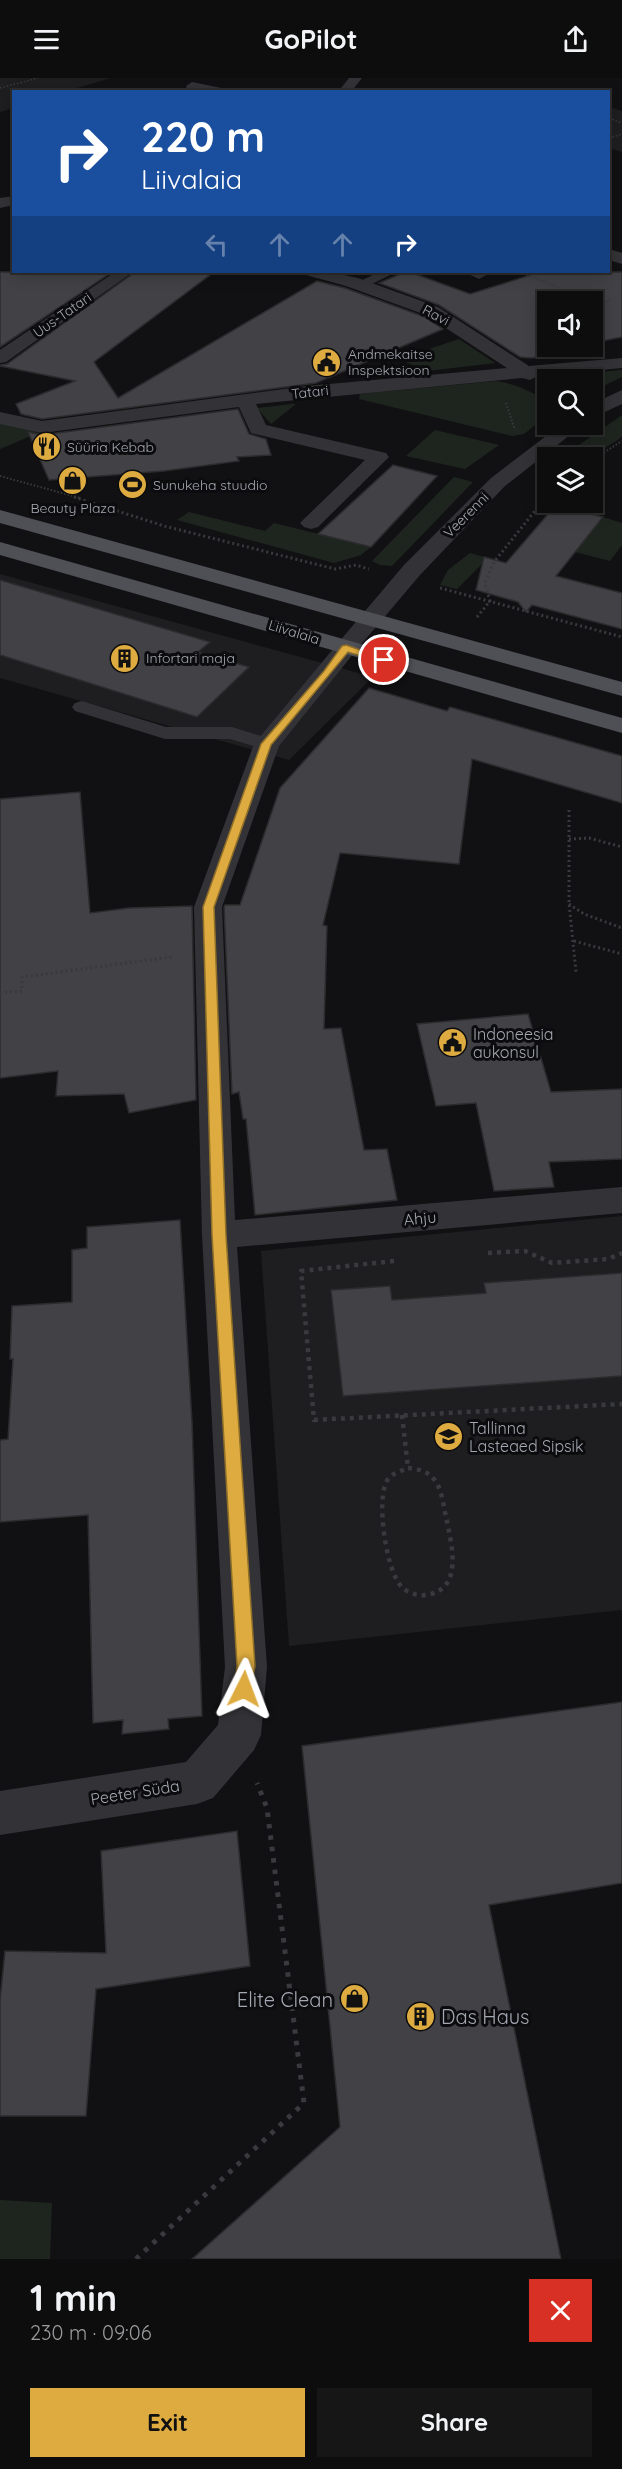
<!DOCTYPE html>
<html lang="en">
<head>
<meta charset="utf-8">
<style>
	body { margin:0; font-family:Quicksand,sans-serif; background:#161617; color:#f1f3f6; height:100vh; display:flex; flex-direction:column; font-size:22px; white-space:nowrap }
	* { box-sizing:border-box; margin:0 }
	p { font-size:20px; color:#9a9c9e }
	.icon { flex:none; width:33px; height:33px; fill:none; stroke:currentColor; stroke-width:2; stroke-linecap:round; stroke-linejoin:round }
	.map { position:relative; height:2181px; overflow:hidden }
	.details { display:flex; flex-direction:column; background:#0d0d0e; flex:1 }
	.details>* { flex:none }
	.banner { position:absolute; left:12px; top:12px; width:598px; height:183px; border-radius:0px; box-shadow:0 3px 15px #0003,0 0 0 2px #2d2d2e; background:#1a4fa0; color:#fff; overflow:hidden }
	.buttons { position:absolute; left:537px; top:213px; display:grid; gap:12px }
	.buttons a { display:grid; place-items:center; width:66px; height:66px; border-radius:0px; background:#0d0d0e; box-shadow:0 3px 15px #0003,0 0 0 2px #2d2d2e; font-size:30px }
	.pin { position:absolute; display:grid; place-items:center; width:51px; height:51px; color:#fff; margin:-26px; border:3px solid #fff; border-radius:50%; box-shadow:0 2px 6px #0007 }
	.me { position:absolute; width:66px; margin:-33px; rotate:3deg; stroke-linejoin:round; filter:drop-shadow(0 0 4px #0008) }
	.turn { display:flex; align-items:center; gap:21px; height:126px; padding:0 30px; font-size:27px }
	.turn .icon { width:78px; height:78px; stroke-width:2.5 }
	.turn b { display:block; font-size:42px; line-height:51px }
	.lanes { display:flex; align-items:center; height:57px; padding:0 30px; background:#0003; justify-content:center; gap:30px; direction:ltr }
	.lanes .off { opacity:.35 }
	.round { display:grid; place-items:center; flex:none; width:63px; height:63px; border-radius:0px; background:#161617 }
	.head { display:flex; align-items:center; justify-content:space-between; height:102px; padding:0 30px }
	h1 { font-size:36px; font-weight:800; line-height:45px }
	.cta { display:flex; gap:12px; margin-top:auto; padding:12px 30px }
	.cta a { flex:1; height:69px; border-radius:0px; background:#ddab3f; color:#111; font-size:24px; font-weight:800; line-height:69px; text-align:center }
	.cta a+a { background:#161617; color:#f1f3f6 }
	header { display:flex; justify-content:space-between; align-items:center; height:78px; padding:0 30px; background:#0d0d0e; font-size:27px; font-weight:800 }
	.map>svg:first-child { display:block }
	.built { fill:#1e1e20 }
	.green { fill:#1e251f }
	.building { fill:#414146; stroke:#2c2c2e; stroke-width:1.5 }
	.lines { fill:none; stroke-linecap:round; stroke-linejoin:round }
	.path-far4 { stroke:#393a3e; stroke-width:1.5; stroke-dasharray:1.5 2; stroke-linecap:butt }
	.path-far3 { stroke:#393a3e; stroke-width:2; stroke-dasharray:1.5 2; stroke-linecap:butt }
	.path-far2 { stroke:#393a3e; stroke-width:3; stroke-dasharray:2 3; stroke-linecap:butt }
	.path-far1 { stroke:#393a3e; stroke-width:4.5; stroke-dasharray:4 5; stroke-linecap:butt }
	.path { stroke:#393a3e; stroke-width:5; stroke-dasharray:4.5 7; stroke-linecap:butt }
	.service { fill:#333337; fill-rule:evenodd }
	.minor { fill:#333337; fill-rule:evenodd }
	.tertiary { fill:#333337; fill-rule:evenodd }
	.primary { fill:#4f5056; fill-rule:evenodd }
	.route { fill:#ddab3f; stroke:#906f29; stroke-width:1.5 }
	.labels { text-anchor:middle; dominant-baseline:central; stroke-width:6; stroke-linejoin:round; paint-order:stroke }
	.far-street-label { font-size:14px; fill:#a4a8b2; stroke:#0c0c0e }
	.far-poi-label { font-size:14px; fill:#a4a8b2; stroke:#0c0c0e; text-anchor:start }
	.poi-label { font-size:16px; fill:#a4a8b2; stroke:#0c0c0e; text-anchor:start }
	.street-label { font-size:16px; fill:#a4a8b2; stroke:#0c0c0e }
	.near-poi-label { font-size:20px; fill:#a4a8b2; stroke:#0c0c0e; text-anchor:end }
</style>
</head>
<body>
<header><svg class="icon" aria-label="menu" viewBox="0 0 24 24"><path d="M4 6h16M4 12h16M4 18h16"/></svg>GoPilot<svg class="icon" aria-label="share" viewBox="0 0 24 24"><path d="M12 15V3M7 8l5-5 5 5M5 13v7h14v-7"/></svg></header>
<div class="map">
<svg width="622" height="2181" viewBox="0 0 622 2181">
	<rect width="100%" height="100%" fill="#111113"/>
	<g class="built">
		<polygon points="0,0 111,0 67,13 14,14 13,30 0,34"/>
		<polygon points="609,29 622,33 622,74 609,70"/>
		<polygon points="0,496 373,599 289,682 0,600"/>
		<polygon points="622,1138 622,1532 289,1568 261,1173"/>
	</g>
	<g class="green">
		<polygon points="459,261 495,285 428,293 399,281"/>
		<polygon points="622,292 622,299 593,313 592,302 556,301 553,298"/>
		<path d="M496,303C516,306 531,313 547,324V338L524,356L512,358L359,321L360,316Z"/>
		<polygon points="292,326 296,326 271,346 257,330"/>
		<polygon points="622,337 622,358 619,361 591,379 562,379"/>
		<polygon points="0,340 40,354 0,371"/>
		<polygon points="435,352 499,367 465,391 406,378"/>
		<polygon points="454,399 473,404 392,488 380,487 372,483"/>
		<polygon points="189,434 265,453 274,445 371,469 361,477 334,485 177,442"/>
		<polygon points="603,439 622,445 622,467 610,483 575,474"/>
		<polygon points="470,475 488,480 457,511 440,507 448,492"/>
		<polygon points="0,2122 52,2125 50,2181 0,2181"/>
	</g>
	<g class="building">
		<polygon points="0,194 112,194 0,269"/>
		<polygon points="135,194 214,194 94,284 118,320 317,203 345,210 425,239 443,251 316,305 42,341 21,336 16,326 75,303 0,288 0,287 7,286"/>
		<polygon points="405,194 410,194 470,216 540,194 622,194 622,259 592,265 592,224 548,224 548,268 578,268 570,276 530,280 520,279 439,227 379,205"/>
		<polygon points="238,331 249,356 266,361 271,377 237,379 239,383 164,393 49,402 28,354 42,357"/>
		<polygon points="393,387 437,398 371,469 318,456"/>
		<polygon points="555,428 603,439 556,498 622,515 622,551 532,527 526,534 518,524 476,512 484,479 506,485"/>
		<polygon points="0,502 210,564 198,574 249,589 197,639 0,577"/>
		<polygon points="369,610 447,633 450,629 622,678 622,725 472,681 459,786 340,775 323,847 327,848 324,951 341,950 364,1072 387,1071 397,1122 255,1137 246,1041 243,1041 239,1014 232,1016 224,829 225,827 240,827 280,710"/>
		<polygon points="80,714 90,835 129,830 192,828 196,1022 129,1035 124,1016 56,1018 58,993 0,1000 0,721"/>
		<polygon points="528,936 551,1014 622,1011 622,1081 549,1084 554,1109 494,1113 476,1025 436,1028 417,946"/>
		<polygon points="180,1142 192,1344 202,1638 168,1641 169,1651 122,1656 123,1642 93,1645 88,1437 0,1444 0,1362 8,1361 13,1281 10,1281 12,1228 72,1224 72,1172 87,1170 87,1149"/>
		<polygon points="622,1195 622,1298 343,1318 331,1212 390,1208 392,1222 486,1215 484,1205"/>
		<polygon points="622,1624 622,1805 489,1827 561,2181 192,2181 340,2049 302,1668"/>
		<polygon points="237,1753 250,1888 96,1911 86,2038 0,2038 0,1922 5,1873 106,1875 101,1773"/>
	</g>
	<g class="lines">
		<g class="path-far4">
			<polyline points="0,10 38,0"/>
			<polyline points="609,40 622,45"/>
			<polyline points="609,60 622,56"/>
		</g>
		<g class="path-far3">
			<polyline points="520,194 599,226 592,228"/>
			<polyline points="599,226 612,221"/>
			<polyline points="506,325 515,352"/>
			<polyline points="592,382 622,363"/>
			<polyline points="0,398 80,420"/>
			<polyline points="545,420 548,416"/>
		</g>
		<g class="path-far2">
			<polyline points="74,419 164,448 335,491 356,487 369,491"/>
			<polyline points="440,510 622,559"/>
			<polyline points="477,539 490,523 485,505 494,484 546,419"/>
			<polyline points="569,732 569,825 576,894"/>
			<polyline points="569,761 589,760 622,769"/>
			<polyline points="569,826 584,836 622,850"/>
			<polyline points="574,863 622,876"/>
			<polyline points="0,915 22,913 22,899 172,879"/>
		</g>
		<g class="path-far1">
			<polyline points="488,1175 525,1173 552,1185 608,1181 622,1175"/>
			<polyline points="394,1183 301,1193 314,1342 622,1326"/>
			<polyline points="402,1337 408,1390"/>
			<path d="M408,1390C417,1391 427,1393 433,1400C442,1410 443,1426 446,1439C451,1464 465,1512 426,1517C417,1518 407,1515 401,1508C386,1492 375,1419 388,1401C393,1395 401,1393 408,1390Z"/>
		</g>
		<polyline class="path" points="136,2181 304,2025 267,1730 257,1705"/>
		<g class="service">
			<polygon points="379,194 396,194 364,210 359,211 352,207"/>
			<polygon points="464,194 482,194 486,197 479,201"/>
			<polygon points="82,623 166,649 232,649 274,662 277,666 274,670 267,672 230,661 165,661 75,633 72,629 75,625"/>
		</g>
		<g class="minor">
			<polygon points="349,0 362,0 351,14 338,14"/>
			<polygon points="192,4 226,11 227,14 200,14 187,11 186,8"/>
			<polygon points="14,118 14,127 0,130 0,120"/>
			<polygon points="609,171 622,175 622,186 609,182"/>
			<polygon points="115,194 133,194 6,284 0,285 0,272"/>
			<polygon points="304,194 330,194 358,200 438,229 529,288 622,280 622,290 538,298 530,302 522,300 256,326 266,347 386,375 389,379 318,449 311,451 304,449 300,445 304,441 365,382 251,355 239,329 42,355 0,346 0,334 42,343 307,308 507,290 426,237 346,208 306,197"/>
			<polygon points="346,563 354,565 358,570 279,668 222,829 235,1142 622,1109 622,1135 237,1169 267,1589 261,1657 254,1672 213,1720 197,1726 0,1757 0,1713 186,1684 218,1647 225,1589 202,1157 194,829 254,666 338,565"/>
		</g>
		<g class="tertiary">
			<polygon points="622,312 622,326 592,340 592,326"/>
			<polygon points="562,346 584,346 505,408 420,497 354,575 346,577 338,575 334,570 338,565 404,487 491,400"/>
		</g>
		<g class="primary">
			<polygon points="0,432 622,604 622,618 0,445"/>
			<polygon points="0,464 622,640 622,655 0,477"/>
		</g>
	</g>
	<polygon class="route" points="346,567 389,582 384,585 348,574 271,667 214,829 226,1157 255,1588 250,1617 244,1620 238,1617 235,1611 237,1588 212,1157 203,829 261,666 324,593 342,568"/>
	<defs>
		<symbol id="civic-disc" viewBox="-11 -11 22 22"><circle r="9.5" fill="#ddab3f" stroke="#0c0c0e"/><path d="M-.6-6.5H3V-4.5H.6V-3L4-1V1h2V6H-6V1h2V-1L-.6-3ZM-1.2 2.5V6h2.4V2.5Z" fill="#111"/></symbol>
		<symbol id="restaurant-disc" viewBox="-11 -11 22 22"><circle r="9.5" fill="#ddab3f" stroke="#0c0c0e"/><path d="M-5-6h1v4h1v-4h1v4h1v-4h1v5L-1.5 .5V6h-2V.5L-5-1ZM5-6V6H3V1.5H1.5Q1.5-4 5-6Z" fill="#111"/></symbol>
		<symbol id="shop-disc" viewBox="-11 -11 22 22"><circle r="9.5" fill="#ddab3f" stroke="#0c0c0e"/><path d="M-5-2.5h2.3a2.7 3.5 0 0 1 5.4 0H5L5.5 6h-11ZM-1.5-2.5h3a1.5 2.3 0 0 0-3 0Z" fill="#111"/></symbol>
		<symbol id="stadium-disc" viewBox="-11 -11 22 22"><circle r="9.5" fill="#ddab3f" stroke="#0c0c0e"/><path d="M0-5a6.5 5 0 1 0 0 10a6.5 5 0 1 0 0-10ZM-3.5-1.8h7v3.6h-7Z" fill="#111"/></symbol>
		<symbol id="building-disc" viewBox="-11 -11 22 22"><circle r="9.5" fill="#ddab3f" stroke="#0c0c0e"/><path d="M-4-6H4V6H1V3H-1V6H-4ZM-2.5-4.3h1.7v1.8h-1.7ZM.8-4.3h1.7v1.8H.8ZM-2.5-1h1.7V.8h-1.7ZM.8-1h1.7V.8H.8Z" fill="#111"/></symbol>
		<symbol id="school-disc" viewBox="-11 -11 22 22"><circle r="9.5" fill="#ddab3f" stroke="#0c0c0e"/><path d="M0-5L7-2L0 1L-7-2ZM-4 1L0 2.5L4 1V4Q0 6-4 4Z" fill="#111"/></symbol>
	</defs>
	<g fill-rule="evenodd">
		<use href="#civic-disc" x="310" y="268" width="33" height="33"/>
		<use href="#restaurant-disc" x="30" y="352" width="33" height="33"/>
		<use href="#shop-disc" x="56" y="386" width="33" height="33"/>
		<use href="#stadium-disc" x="116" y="390" width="33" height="33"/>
		<use href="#building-disc" x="108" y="564" width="33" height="33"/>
		<use href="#civic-disc" x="436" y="948" width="33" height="33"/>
		<use href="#school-disc" x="432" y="1342" width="33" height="33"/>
		<use href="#shop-disc" x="338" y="1904" width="33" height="33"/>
		<use href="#building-disc" x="404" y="1922" width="33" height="33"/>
	</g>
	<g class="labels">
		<g class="far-street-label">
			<text transform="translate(62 237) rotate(-35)">Uus-Tatari</text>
			<text transform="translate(436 237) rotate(28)">Ravi</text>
			<text transform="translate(310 314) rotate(-6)">Tatari</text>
			<text transform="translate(466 437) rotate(-45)">Veerenni</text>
			<text transform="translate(294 554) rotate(17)">Liivalaia</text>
		</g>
		<g class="far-poi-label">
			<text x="348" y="276">Andmekaitse<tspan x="348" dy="16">Inspektsioon</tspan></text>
			<text x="67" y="369">Süüria Kebab</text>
			<text x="153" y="407">Sunukeha stuudio</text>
			<text x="73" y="430" text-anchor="middle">Beauty Plaza</text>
			<text x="146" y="580">Infortari maja</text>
		</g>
		<g class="poi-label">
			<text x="473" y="956">Indoneesia<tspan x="473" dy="18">aukonsul</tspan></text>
			<text x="469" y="1350">Tallinna<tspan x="469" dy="18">Lasteaed Sipsik</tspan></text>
		</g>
		<g class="street-label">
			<text transform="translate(420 1140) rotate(-5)">Ahju</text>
			<text transform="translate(135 1714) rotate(-9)">Peeter Süda</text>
		</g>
		<g class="near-poi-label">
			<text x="333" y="1921">Elite Clean</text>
			<text x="441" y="1938" text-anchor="start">Das Haus</text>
		</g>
	</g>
</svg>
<div class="buttons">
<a><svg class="icon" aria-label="sound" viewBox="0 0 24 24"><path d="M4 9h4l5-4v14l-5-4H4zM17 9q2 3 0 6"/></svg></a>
<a><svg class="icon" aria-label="search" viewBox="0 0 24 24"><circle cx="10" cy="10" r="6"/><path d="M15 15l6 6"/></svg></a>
<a><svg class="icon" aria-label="layers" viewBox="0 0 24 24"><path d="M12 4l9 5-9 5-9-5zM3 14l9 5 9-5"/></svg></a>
</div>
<div class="pin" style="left:384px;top:582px;background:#d93025"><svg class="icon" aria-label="arrive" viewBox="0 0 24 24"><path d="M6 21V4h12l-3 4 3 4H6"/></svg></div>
<svg class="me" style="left:244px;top:1611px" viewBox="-20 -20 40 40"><path d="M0-17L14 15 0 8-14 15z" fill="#ddab3f" stroke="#fff" stroke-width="4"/></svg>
<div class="banner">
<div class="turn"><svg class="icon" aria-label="right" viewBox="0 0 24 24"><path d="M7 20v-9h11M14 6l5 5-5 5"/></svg><div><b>220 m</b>Liivalaia</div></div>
<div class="lanes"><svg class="icon off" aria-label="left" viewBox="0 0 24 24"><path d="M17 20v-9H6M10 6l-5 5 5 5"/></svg><svg class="icon off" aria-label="ahead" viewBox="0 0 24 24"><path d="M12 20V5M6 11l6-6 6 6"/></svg><svg class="icon off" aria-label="ahead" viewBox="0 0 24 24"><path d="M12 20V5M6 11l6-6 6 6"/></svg><svg class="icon" aria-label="right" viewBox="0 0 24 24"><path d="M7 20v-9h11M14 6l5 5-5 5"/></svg></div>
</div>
</div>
<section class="details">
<div class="head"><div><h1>1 min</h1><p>230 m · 09:06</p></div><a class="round" style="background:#d93025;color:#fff"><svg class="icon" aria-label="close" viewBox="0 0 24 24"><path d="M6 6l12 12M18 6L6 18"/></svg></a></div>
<div class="cta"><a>Exit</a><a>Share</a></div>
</section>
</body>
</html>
